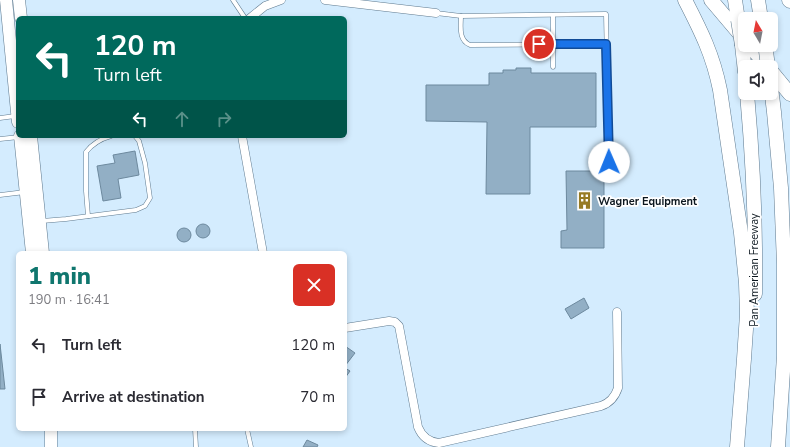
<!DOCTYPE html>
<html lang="en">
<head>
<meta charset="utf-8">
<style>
	body { margin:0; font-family:"Nunito Sans",sans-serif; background:#f2f2f3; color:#2b2b33; height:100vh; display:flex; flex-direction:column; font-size:15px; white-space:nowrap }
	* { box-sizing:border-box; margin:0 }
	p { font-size:13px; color:#7c7c81 }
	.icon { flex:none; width:22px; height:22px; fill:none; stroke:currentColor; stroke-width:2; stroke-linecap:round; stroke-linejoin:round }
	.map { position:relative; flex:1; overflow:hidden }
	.sheet { position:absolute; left:16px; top:251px; width:331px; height:180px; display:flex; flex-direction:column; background:#fff; border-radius:6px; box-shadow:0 2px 6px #0003 }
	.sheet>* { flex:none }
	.hud { position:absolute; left:16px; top:16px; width:331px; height:122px; border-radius:6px; box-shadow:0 2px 6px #0003; background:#00695c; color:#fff; overflow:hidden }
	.needle { width:26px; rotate:350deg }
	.controls { position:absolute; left:738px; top:12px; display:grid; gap:8px }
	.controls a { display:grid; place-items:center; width:40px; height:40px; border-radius:6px; background:#fff; box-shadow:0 2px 6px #0003; font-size:20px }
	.pin { position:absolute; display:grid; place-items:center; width:34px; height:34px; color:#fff; margin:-17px; border:2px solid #fff; border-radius:50%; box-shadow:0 1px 4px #0007 }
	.me { position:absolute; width:44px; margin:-22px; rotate:359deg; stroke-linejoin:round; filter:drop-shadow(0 0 3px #0008) }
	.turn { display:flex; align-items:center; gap:14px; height:84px; padding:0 12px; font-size:18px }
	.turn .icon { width:52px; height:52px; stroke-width:2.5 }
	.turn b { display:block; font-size:28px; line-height:34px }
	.lanes { display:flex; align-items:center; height:38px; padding:0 12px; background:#0003; justify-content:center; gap:20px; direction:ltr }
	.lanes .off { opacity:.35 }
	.round { display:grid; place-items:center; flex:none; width:42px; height:42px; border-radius:6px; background:#f2f2f3 }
	.head { display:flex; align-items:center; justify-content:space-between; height:68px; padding:0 12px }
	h1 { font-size:24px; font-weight:800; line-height:30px; color:#0f766e }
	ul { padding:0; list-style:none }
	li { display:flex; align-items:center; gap:12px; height:52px; padding:0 12px }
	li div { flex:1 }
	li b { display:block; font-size:15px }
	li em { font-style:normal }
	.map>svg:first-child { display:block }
	.building { fill:#92afc5; stroke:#6d899e }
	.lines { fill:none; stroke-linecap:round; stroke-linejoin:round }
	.lane-casing { stroke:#5f7a8f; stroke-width:5 }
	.street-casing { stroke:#5f7a8f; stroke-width:9 }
	.primary-casing { stroke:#5f7a8f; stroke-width:13 }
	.highway-casing { stroke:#5f7a8f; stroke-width:15 }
	.lane { stroke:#fff; stroke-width:4 }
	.street { stroke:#fff; stroke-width:8 }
	.primary { stroke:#fff; stroke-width:12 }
	.highway { stroke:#fff; stroke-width:14 }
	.highway-bridge-casing { stroke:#5f7a8f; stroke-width:15; stroke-linecap:butt }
	.highway-bridge { stroke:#fff; stroke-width:14 }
	.route-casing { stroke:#114b97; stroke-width:10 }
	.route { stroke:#1a73e8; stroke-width:7 }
	.labels { text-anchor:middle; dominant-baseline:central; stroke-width:3.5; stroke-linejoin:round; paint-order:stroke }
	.poi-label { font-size:11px; font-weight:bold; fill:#0c171f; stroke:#fff; text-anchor:start }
	.street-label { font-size:11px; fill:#0c171f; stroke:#fff }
</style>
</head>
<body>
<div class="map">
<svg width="790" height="447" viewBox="0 0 790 447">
	<rect width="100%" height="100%" fill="#d4ecfe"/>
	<g class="building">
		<polygon points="516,68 531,68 531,73 596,73 596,127 530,127 530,194 486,194 487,122 426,121 426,85 489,85 489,73 503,73 503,70 516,70"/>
		<polygon points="135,151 139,175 118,179 121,198 103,201 97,166 115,163 113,155"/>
		<polygon points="566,171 604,171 604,248 561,248 561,231 567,230"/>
		<circle cx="203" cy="231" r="7"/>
		<circle cx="184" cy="235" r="7"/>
		<polygon points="584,298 589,308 571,319 565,309"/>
		<polygon points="0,344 5,389 0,389"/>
		<polygon points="345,346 355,353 345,366"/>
		<polygon points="345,368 350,371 345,378"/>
		<polygon points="307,440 318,445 317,447 303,447"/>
	</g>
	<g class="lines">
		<defs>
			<g id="lane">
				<polyline points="233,0 245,18"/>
				<polyline points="436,13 461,16 606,14 609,162"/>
				<path d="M461,16C461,26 458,40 470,45L606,44"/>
				<polyline points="553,67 553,15"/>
				<polyline points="0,118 15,116"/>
				<polyline points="0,139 19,137"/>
				<polyline points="0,195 25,192"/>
				<path d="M88,216L86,191V152C93,143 100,139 111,136"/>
				<polyline points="42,221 66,219 136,210 145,206 150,198 145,163 139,141 135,136"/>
				<polyline points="195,429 196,447"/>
				<polyline points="247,429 251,447"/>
			</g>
			<g id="street">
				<polyline points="325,0 436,13"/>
				<polyline points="250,18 265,6 281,0"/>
				<polyline points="242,136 263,253"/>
				<path d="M345,328L389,321L395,322L399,326L418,427C422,437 429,442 439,443L601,406C610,403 615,397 618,388L617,312"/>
			</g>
			<g id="primary">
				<polyline points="6,0 18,122"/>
				<polyline points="19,0 21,18"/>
				<polyline points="20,136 32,253"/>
				<polyline points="31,136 43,253"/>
				<polyline points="51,429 51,447"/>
			</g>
			<g id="highway">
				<path d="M685,0C701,31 713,55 720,90L741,233L746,283L747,314L744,359L737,447"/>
				<polyline points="711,0 744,39"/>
				<polyline points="735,0 738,20"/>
				<polyline points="758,0 761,19"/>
				<polyline points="789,0 790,1"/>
				<polyline points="742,45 745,72"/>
				<polyline points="749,45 768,67"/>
				<polyline points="771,71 790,94"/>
				<polyline points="771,87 774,112 781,188 784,264 784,356 778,447"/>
				<path d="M747,93C753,160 756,227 755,294"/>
			</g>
		</defs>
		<use href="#lane" class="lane-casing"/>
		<use href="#street" class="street-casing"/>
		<use href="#primary" class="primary-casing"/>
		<use href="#highway" class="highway-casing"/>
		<use href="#lane" class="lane"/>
		<use href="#street" class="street"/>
		<use href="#primary" class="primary"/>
		<use href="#highway" class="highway"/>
		<defs>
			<g id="highway-bridge">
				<polyline points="738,20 742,45"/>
				<polyline points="766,51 768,67"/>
			</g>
		</defs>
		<use href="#highway-bridge" class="highway-bridge-casing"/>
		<use href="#highway-bridge" class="highway-bridge"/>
	</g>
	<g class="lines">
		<defs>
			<polyline id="route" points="539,44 606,44 609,162"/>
		</defs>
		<use href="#route" class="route-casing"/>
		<use href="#route" class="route"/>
	</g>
	<defs>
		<symbol id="building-bare" viewBox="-9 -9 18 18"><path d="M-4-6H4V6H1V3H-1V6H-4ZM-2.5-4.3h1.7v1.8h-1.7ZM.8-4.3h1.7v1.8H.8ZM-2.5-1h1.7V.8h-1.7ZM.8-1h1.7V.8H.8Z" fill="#977b24" stroke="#fff" stroke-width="2.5" paint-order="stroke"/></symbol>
	</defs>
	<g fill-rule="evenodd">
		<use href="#building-bare" x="572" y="188" width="25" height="25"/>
	</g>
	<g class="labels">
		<g class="poi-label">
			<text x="598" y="201">Wagner Equipment</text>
		</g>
		<g class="street-label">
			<text transform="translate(754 270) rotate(-90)">Pan American Freeway</text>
		</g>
	</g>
</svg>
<div class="controls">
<a><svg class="needle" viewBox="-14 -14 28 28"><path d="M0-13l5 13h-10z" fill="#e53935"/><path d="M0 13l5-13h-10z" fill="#7c7c81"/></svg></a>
<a><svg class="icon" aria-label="sound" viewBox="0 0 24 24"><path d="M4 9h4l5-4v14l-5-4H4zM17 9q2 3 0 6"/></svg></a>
</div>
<div class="pin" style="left:539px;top:44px;background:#d93025"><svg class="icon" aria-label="arrive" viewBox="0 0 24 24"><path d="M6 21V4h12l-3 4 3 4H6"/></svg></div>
<svg class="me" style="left:609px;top:162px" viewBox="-20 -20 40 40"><circle r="19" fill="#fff"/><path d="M0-13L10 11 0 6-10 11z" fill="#1a73e8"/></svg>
<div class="hud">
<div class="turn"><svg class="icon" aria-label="left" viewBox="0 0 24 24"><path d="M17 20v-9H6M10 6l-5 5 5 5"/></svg><div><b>120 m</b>Turn left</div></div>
<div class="lanes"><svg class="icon" aria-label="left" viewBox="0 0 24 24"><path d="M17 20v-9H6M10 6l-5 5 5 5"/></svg><svg class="icon off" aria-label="ahead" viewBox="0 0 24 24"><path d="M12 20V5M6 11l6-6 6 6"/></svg><svg class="icon off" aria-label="right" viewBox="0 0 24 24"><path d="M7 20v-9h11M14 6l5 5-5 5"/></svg></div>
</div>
<section class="sheet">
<div class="head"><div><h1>1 min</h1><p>190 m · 16:41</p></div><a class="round" style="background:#d93025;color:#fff"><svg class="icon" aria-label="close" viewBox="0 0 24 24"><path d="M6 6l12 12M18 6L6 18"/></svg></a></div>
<ul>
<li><svg class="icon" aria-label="left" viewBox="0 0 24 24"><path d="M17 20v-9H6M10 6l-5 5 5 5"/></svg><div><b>Turn left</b></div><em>120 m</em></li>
<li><svg class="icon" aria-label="arrive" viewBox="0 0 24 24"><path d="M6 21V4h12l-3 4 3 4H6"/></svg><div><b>Arrive at destination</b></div><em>70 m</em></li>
</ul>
</section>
</div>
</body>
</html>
